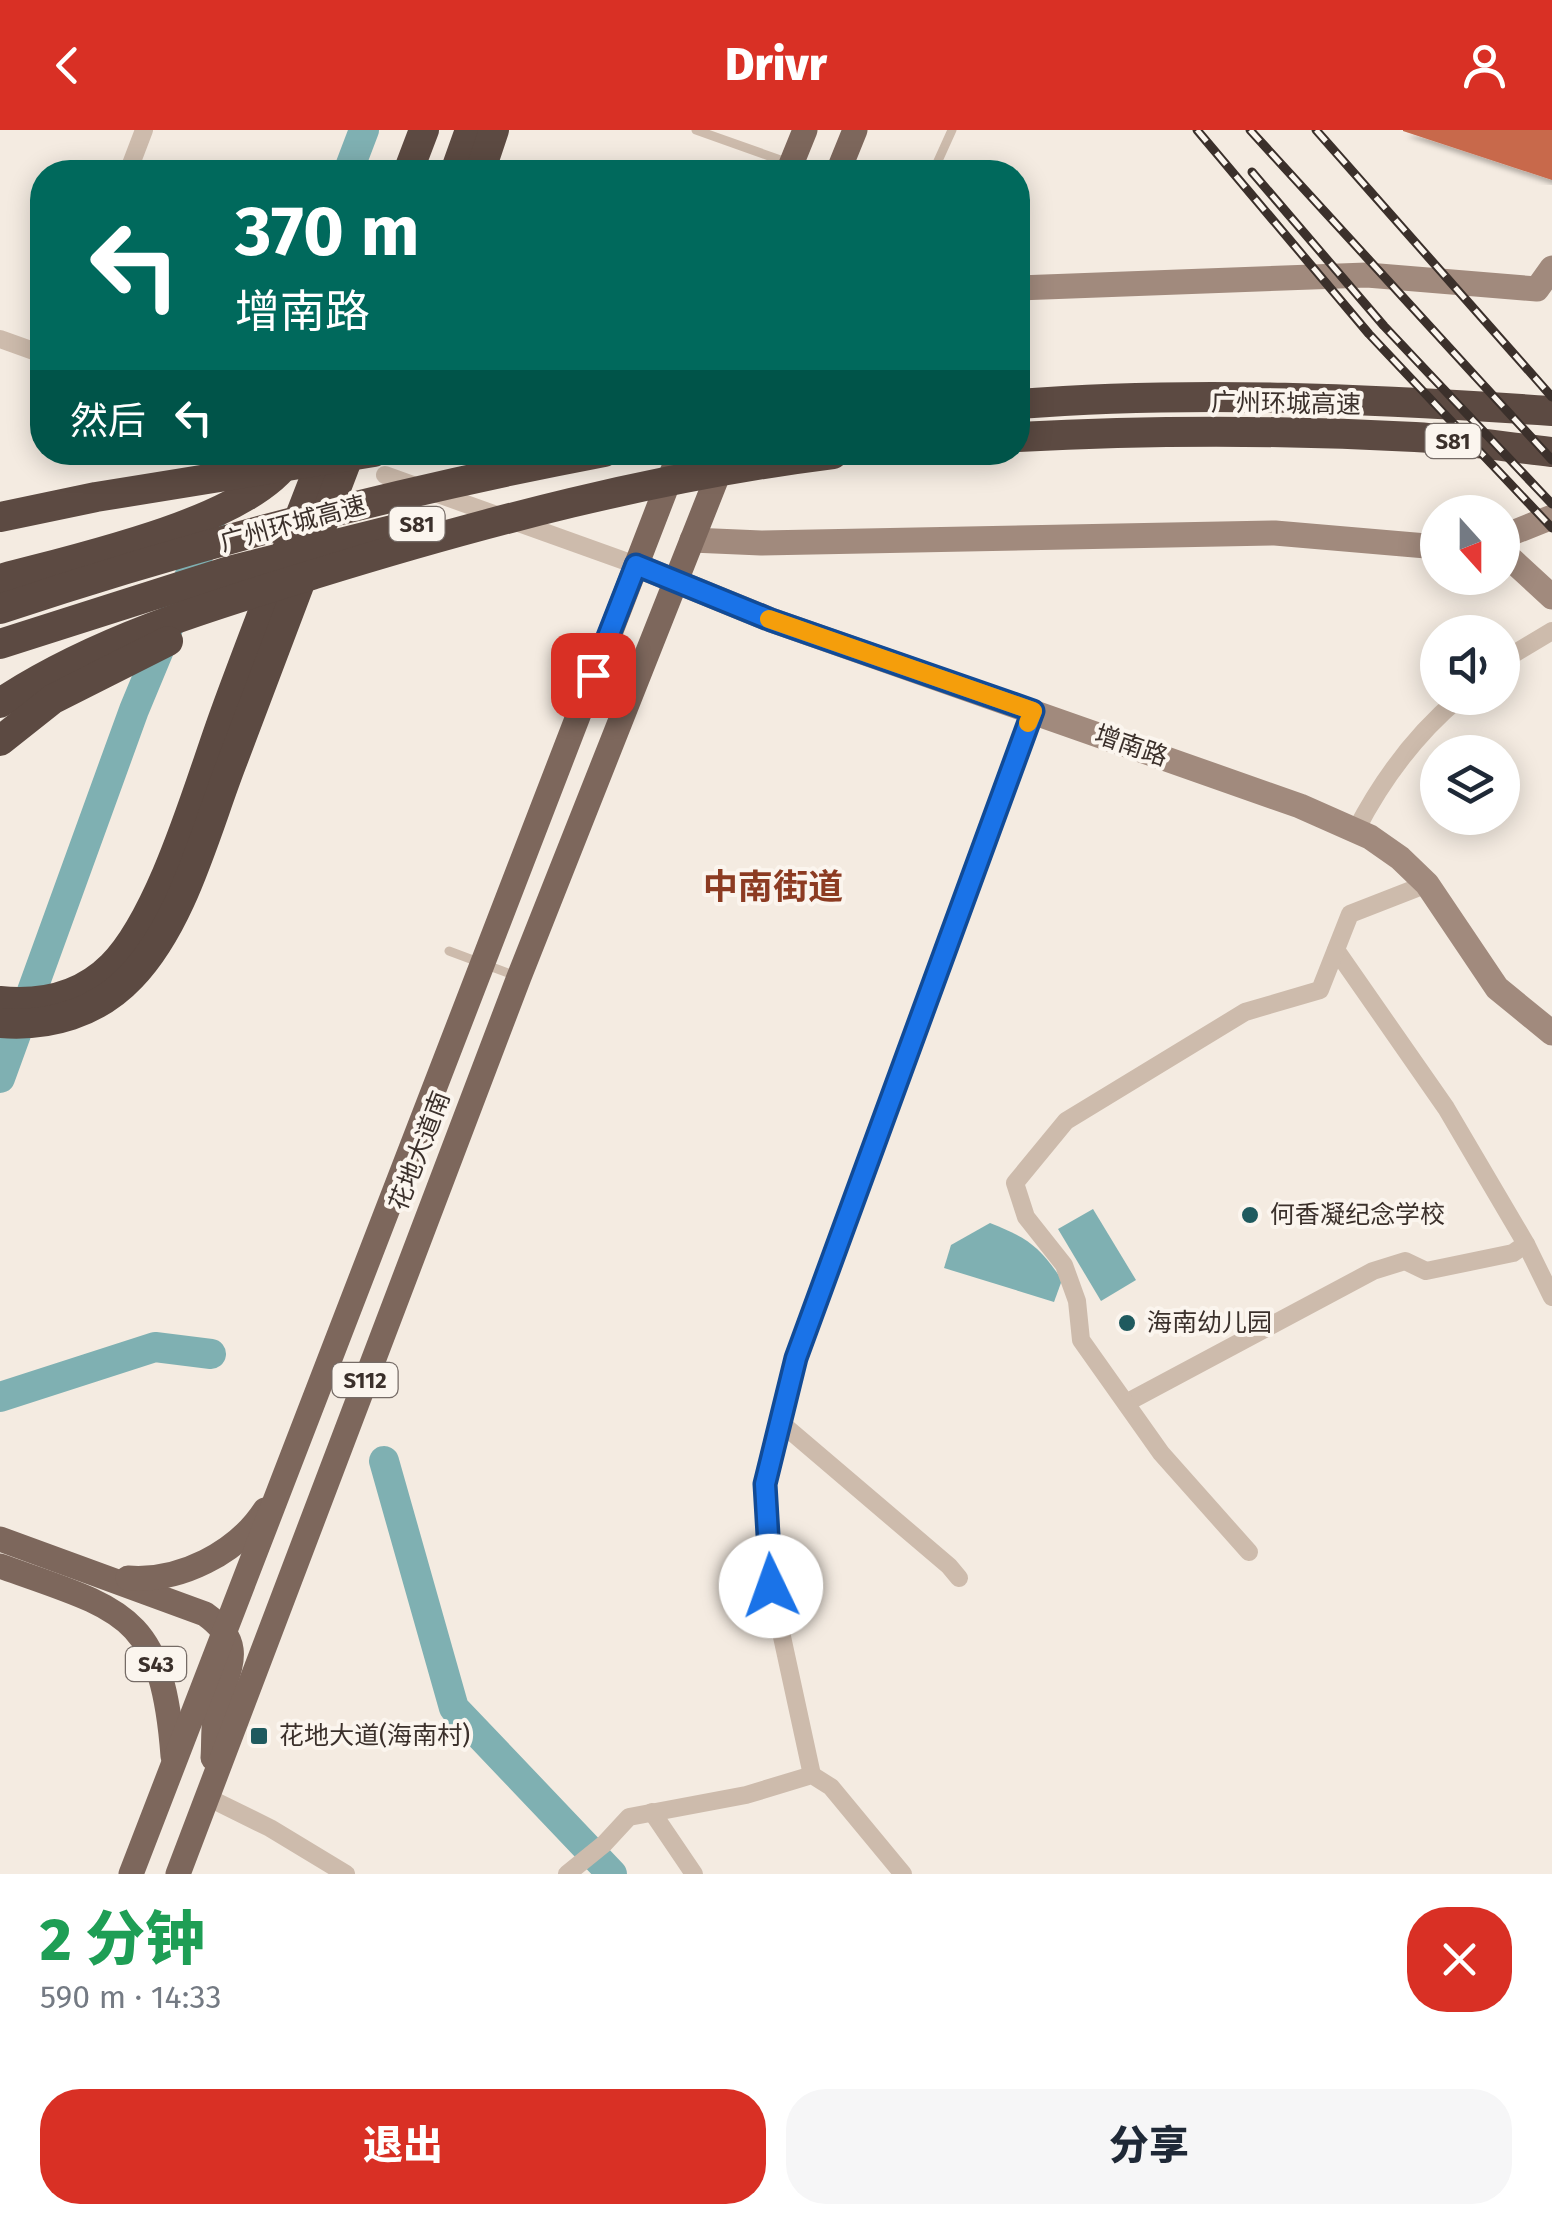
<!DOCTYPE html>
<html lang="zh">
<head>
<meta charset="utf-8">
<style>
	body { margin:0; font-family:"Fira Sans","Noto Sans SC",sans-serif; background:#f6f6f7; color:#1f2937; height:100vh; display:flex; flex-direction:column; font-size:38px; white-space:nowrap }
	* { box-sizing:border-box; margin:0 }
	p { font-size:32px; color:#747a83 }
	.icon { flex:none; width:55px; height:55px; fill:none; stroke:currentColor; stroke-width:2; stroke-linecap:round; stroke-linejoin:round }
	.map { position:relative; height:1744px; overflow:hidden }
	.drawer { display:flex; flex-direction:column; background:#fff; flex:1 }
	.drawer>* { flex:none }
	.guide { position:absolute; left:30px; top:30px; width:1000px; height:305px; border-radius:40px; box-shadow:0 5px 25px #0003; background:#00695c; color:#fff; overflow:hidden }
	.needle { width:65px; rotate:159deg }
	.controls { position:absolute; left:1420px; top:365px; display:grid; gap:20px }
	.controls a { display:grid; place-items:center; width:100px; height:100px; border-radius:50%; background:#fff; box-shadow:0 5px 25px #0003; font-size:50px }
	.pin { position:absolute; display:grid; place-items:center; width:85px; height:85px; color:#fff; margin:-42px; border-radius:20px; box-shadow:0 5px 15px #0006 }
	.me { position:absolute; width:110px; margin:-55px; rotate:357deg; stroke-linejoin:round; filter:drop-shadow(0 0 8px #0008) }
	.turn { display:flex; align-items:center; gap:35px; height:210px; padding:0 40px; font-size:45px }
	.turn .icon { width:130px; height:130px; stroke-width:2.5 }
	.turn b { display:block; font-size:70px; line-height:85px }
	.then { display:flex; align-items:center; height:95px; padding:0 40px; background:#0003; gap:20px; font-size:38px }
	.round { display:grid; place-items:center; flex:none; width:105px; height:105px; border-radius:40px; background:#f6f6f7 }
	.summary { display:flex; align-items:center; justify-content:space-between; height:170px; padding:0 40px }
	h1 { font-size:60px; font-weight:800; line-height:75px; color:#1e9e55 }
	.action { display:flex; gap:20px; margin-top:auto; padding:20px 40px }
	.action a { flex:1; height:115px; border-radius:40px; background:#d93025; color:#fff; font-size:40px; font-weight:800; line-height:115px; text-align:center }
	.action a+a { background:#f6f6f7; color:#1f2937 }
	header { display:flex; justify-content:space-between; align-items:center; height:130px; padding:0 40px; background:#d93025; color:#fff; font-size:45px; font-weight:800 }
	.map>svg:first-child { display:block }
	.water { fill:#7fb0b2 }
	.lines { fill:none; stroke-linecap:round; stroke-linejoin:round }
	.river { stroke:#7fb0b2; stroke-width:30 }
	.building { fill:#c8694b; filter:url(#shadow) }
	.lane { stroke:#cdbbac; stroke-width:9 }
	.street { stroke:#cdbbac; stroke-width:18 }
	.secondary { stroke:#a18a7d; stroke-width:25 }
	.primary { stroke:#7d675c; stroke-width:25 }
	.highway { stroke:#5c4a42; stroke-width:30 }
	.rail-casing { stroke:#3b302b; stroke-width:9 }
	.rail { stroke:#fbf5ee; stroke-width:5; stroke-dasharray:15; stroke-linecap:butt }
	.highway-bridge { stroke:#5c4a42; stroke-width:30 }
	.route-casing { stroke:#114b97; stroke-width:25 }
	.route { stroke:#1a73e8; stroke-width:18 }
	.slow { stroke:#f59e0b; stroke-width:18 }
	.poi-dot { fill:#1f5a5e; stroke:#fbf5ee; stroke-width:4 }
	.labels { text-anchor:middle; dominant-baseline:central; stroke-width:8; stroke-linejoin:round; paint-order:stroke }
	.shield { fill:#fbf5ee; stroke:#756b66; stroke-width:2.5 }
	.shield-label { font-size:22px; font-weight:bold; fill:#3b302b }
	.street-label { font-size:25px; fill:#3b302b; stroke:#fbf5ee }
	.poi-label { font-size:25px; fill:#3b302b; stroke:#fbf5ee; text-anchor:start }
	.district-label { font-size:35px; font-weight:bold; fill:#8c3b22; stroke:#fbf5ee }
</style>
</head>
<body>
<header><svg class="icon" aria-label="back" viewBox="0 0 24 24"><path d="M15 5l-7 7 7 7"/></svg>Drivr<svg class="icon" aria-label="person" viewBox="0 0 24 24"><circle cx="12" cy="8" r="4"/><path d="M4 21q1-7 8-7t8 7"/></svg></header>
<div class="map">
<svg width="1552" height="1744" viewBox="0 0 1552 1744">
	<defs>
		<filter id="shadow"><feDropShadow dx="6" dy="6" stdDeviation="2.5" flood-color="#0004"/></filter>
	</defs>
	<rect width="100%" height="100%" fill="#f4ebe1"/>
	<g class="water">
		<polygon points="1093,1079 1136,1150 1101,1171 1058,1099"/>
		<path d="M990,1093C1028,1108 1039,1116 1062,1150L1054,1172L944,1138L951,1115Z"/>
	</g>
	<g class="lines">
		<g class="river">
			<polyline points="348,42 364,0"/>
			<polyline points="32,861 134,580 210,397"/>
			<polyline points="0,948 16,904"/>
			<polyline points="0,1267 155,1217 211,1224"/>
			<polyline points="384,1331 454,1578 612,1744"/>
		</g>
	</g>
	<polygon class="building" points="1552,0 1552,50 1403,1 1403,0"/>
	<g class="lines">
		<g class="lane">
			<polyline points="696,0 789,33"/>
			<polyline points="933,42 952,0"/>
			<polyline points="449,821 516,846"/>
		</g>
		<g class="street">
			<polyline points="128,42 144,0"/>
			<polyline points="0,209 42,224"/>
			<polyline points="385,345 636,435"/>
			<polyline points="1502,531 1552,501"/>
			<path d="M1356,700C1382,650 1416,604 1459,568"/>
			<polyline points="1336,820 1446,978 1526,1114 1552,1167"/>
			<polyline points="1126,1273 1373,1141 1405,1131 1426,1141 1513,1123 1526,1114"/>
			<polyline points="780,1292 949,1436 959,1448"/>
			<polyline points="1249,1422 1161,1323 1081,1210 1077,1171 1064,1135 1026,1087 1015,1053 1066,991 1245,882 1320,860 1350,784 1427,754"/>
			<polyline points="812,1645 771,1456 765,1355 795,1228 1033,581"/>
			<polyline points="207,1667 270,1698 346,1744"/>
			<polyline points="652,1682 694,1744"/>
			<polyline points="567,1744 604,1714 629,1687 746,1665 812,1645 831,1657 903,1744"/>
		</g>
		<g class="secondary">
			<polyline points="1018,158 1367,145 1537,159 1552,138"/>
			<polyline points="1502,407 1552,387"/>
			<polyline points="692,410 761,413 1275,403 1438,417"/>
			<polyline points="1502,421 1552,467"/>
			<polyline points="636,435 771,490 1300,676 1370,707 1400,728 1427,754 1497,858 1552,903"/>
		</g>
		<g class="primary">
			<polyline points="788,42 805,0"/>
			<polyline points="838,42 855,0"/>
			<path d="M0,1409L205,1484C254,1519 221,1545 215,1589C213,1602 214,1615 213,1628"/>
			<path d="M0,1436C123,1480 162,1482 173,1626"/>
			<path d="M128,1448C180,1452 237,1423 265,1380"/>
			<polyline points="131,1744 680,322"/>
			<polyline points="178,1744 519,847 727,322"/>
		</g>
		<g class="highway">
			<polyline points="408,42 424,0"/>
			<polyline points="455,42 470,0"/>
			<polyline points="480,42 494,0"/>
			<path d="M1018,274C1196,260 1373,269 1552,281"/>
			<path d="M1018,307C1149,300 1283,300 1415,307C1461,310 1507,317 1552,322"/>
			<path d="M0,449C73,429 248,392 289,329"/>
			<path d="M0,871C41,875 82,866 112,836C162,786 199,655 224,586C256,498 291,410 325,322"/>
			<path d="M0,893C49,897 97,883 131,847C182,794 205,703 231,635C270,531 310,426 350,322"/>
		</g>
		<defs>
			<g id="rail">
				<polyline points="1197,0 1369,204 1552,398"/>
				<polyline points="1250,0 1552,330"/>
				<polyline points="1316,0 1552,267"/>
				<polyline points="1252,42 1384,196 1552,374"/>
			</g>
		</defs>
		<use href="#rail" class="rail-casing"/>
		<use href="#rail" class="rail"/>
		<g class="highway-bridge">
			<polyline points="0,387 96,367 374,322"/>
			<path d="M0,479C198,413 399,361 604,322"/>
			<polyline points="0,514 229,441 400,398"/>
			<path d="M0,573C96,510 206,477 315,444C483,392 658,346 833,324"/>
			<polyline points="0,611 53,569 168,511"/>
		</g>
	</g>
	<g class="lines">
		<defs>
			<polyline id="route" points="593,545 636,435 771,490 1033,581 796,1228 765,1354 771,1456"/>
		</defs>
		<use href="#route" class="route-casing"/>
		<use href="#route" class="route"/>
		<polyline class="slow" points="769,489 1033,581 1028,593"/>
	</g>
	<g class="poi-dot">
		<circle cx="1250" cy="1085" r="10"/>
		<circle cx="1127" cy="1193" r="10"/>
		<rect x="249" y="1596" width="20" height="20" rx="5"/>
	</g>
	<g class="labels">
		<g class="shield">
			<rect x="1425.5" y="294" width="55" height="34" rx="8"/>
			<rect x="389.5" y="377" width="55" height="34" rx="8"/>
			<rect x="332.5" y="1233" width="65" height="34" rx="8"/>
			<rect x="126" y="1517" width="60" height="34" rx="8"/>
		</g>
		<g class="shield-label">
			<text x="1453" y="311">S81</text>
			<text x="417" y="394">S81</text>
			<text x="365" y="1250">S112</text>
			<text x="156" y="1534">S43</text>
		</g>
		<g class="street-label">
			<text transform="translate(1286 274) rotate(1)">广州环城高速</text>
			<text transform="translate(293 394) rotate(-15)">广州环城高速</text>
			<text transform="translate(1131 616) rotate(19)">增南路</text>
			<text transform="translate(420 1021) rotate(-69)">花地大道南</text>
		</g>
		<g class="poi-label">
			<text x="1270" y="1085">何香凝纪念学校</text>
			<text x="1147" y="1193">海南幼儿园</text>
			<text x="279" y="1606">花地大道(海南村)</text>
		</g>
		<g class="district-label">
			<text x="773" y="757">中南街道</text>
		</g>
	</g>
</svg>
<div class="controls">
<a><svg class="needle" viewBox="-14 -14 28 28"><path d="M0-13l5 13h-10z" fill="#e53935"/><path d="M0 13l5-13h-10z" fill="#747a83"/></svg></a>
<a><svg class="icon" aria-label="sound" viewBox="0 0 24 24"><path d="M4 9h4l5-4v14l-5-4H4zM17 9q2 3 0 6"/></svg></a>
<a><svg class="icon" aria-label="layers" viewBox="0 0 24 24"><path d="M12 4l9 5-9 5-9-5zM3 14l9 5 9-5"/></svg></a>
</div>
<div class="pin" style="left:593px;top:545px;background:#d93025"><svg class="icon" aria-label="arrive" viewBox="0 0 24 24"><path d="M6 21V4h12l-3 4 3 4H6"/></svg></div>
<svg class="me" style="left:771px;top:1456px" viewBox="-20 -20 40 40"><circle r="19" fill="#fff"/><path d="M0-13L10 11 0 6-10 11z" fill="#1a73e8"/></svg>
<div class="guide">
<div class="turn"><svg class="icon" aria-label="left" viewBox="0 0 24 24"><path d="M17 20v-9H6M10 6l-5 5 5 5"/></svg><div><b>370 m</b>增南路</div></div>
<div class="then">然后<svg class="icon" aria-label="left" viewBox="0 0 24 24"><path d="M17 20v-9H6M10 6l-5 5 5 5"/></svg></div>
</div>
</div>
<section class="drawer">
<div class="summary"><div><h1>2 分钟</h1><p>590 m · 14:33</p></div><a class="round" style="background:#d93025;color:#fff"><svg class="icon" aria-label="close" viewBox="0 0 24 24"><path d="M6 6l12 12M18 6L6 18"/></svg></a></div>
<div class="action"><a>退出</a><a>分享</a></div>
</section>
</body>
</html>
